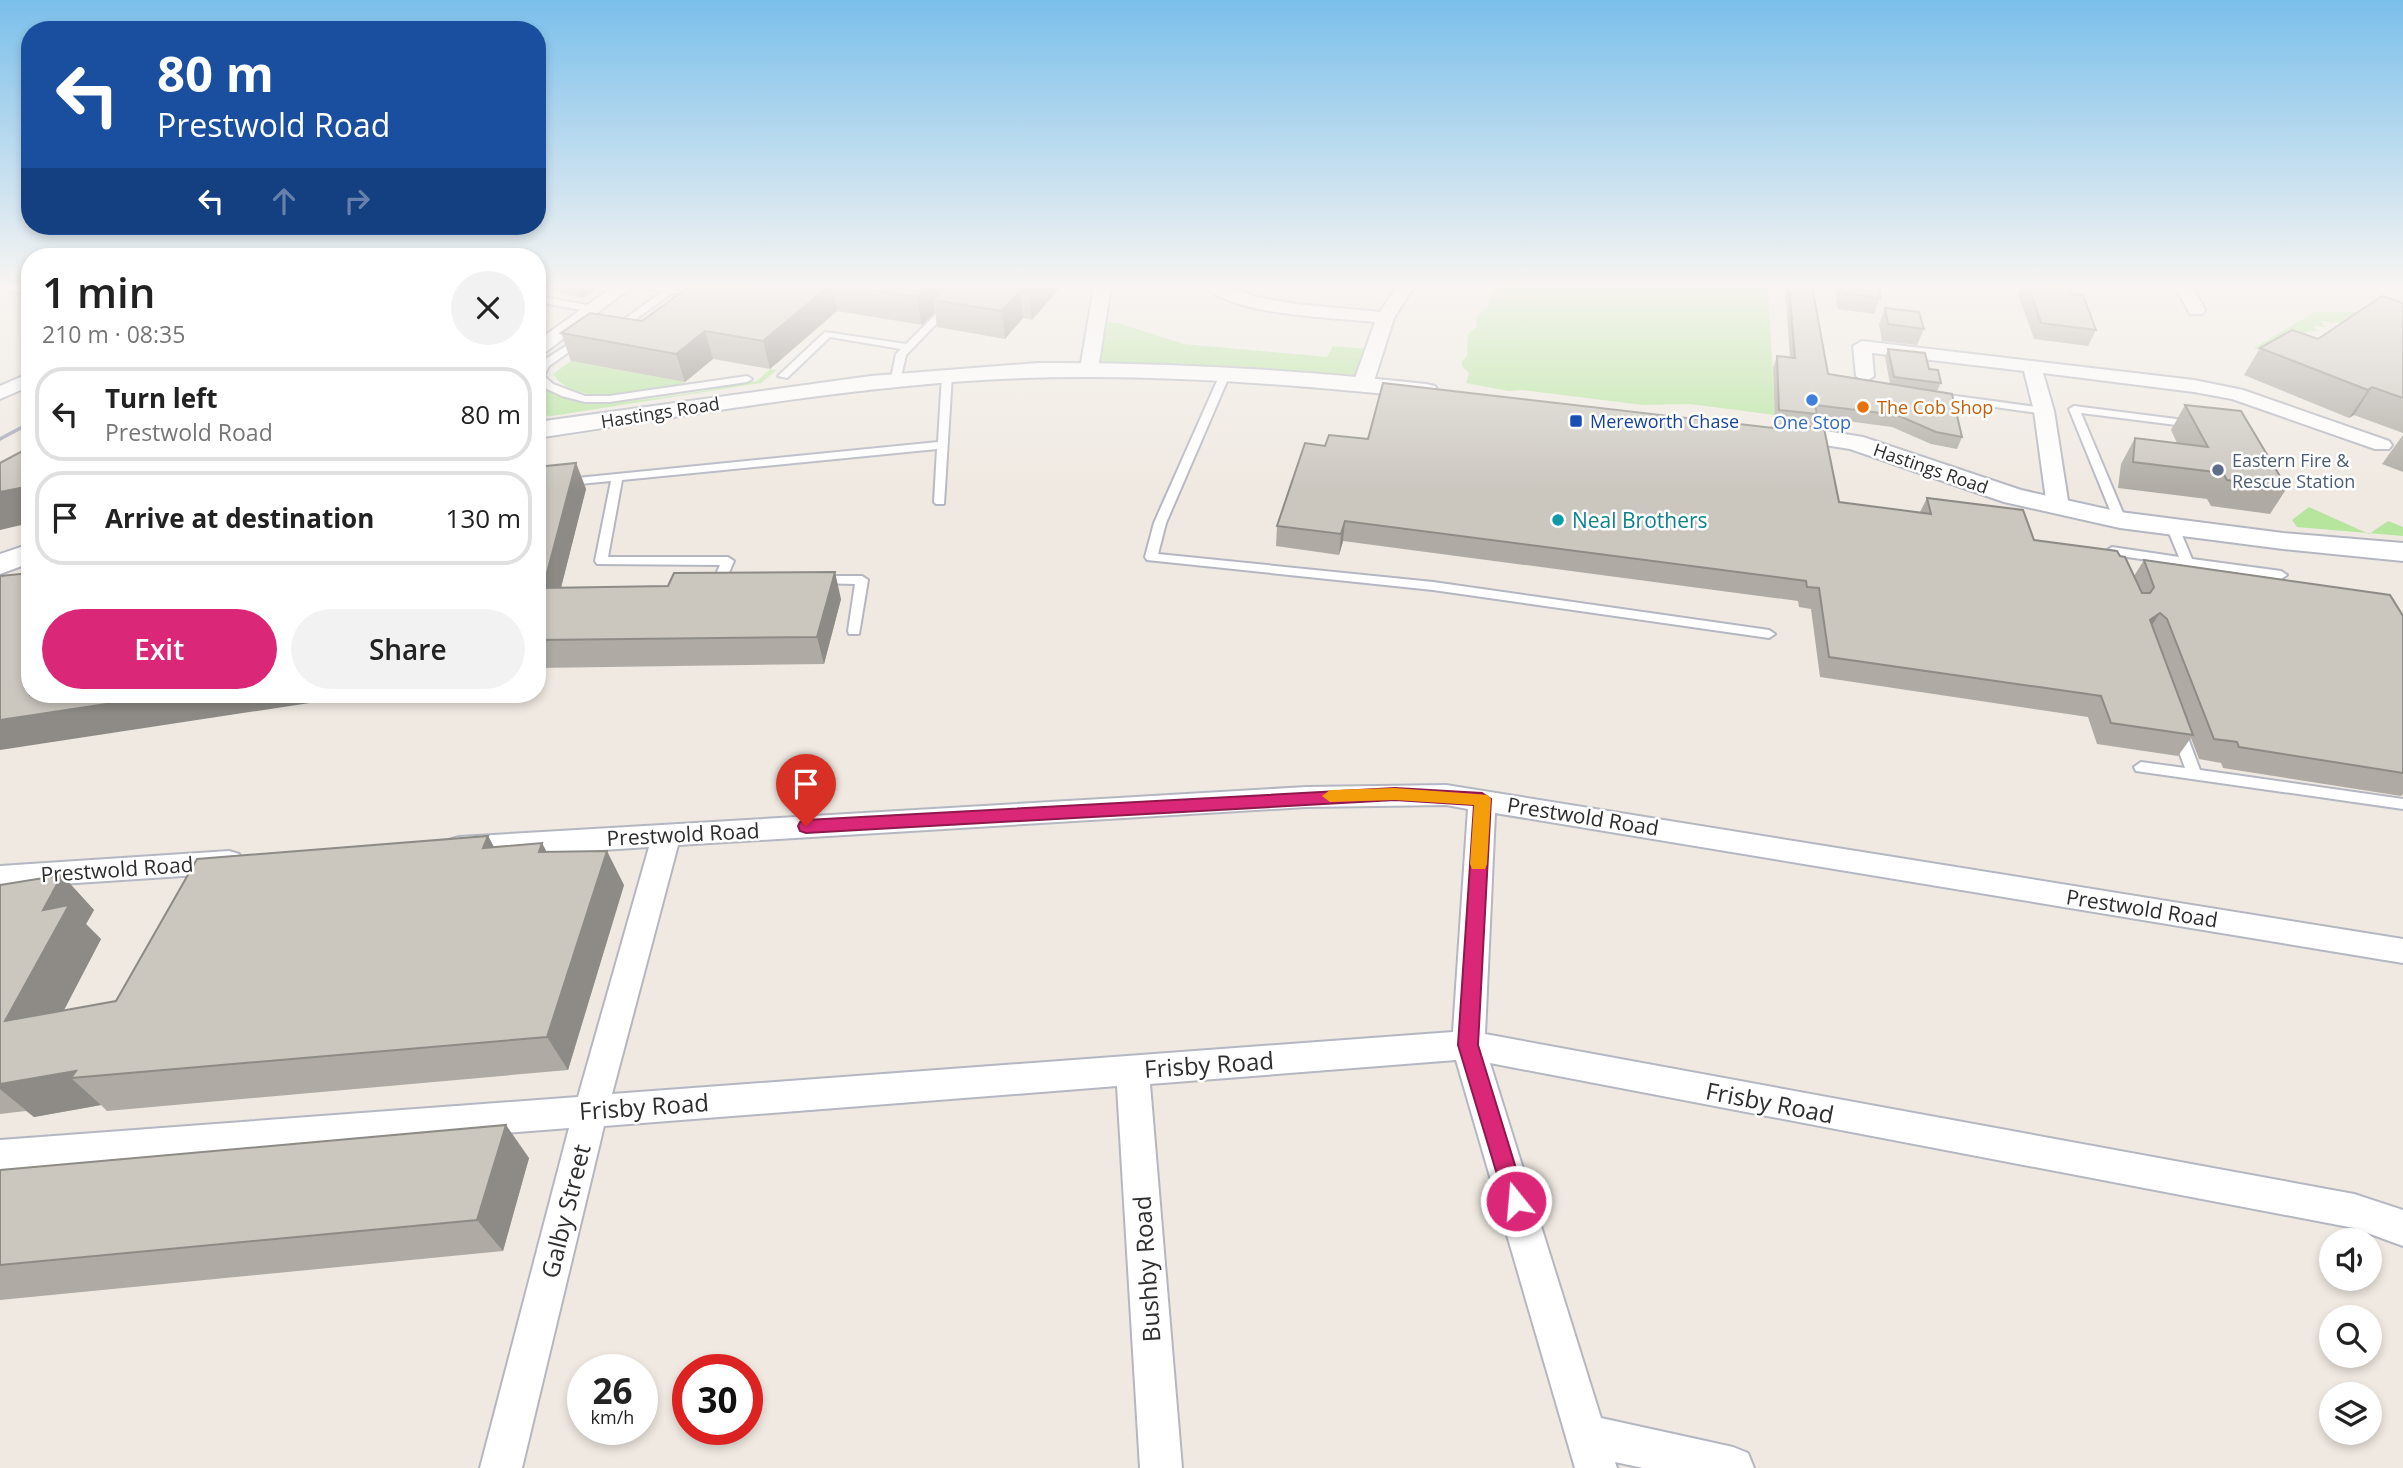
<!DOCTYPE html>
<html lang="en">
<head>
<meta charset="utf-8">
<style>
	body { margin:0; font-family:"Open Sans",sans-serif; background:#f2f2f2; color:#222; height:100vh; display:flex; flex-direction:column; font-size:26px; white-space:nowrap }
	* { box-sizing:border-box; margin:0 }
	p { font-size:23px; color:#767676 }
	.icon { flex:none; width:38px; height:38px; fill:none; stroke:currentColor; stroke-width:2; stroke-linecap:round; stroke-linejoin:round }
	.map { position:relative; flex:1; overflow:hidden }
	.panel { position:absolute; left:21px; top:248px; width:525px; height:455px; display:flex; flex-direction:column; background:#fff; border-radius:28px; box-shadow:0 4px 10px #0003 }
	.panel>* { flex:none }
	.banner { position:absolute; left:21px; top:21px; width:525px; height:214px; border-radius:28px; box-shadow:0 4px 10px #0003; background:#1a4fa0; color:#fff; overflow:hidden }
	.tools { position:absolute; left:2319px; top:1228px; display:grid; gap:14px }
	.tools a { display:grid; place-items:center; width:63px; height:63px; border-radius:50%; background:#fff; box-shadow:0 4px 10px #0003; font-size:35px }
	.speed { position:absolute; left:567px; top:1354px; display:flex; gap:14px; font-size:35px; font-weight:700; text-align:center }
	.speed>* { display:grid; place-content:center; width:91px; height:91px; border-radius:50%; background:#fff; box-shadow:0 4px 10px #0003; line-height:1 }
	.speed small { font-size:18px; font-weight:400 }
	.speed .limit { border:10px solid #d22; background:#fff; color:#111 }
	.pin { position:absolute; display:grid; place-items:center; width:60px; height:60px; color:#fff; margin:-72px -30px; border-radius:50% 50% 50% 0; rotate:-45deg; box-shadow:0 0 7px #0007 }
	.pin .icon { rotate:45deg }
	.me { position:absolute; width:77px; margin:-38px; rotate:343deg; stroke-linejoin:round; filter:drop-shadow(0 0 5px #0008) }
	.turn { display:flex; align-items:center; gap:24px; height:147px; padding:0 21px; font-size:32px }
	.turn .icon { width:91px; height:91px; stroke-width:2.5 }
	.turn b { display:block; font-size:49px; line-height:60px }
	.lanes { display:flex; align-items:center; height:66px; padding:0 21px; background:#0003; justify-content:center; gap:35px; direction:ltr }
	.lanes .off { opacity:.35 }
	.round { display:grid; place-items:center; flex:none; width:74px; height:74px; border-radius:37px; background:#f2f2f2 }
	.headline { display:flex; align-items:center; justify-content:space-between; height:119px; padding:0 21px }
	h1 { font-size:42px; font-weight:600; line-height:52px }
	.cta { display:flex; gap:14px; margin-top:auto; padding:14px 21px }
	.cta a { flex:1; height:80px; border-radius:42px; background:#db2777; color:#fff; font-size:28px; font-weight:600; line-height:80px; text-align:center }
	.cta a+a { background:#f2f2f2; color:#222 }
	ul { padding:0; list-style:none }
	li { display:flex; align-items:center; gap:21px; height:94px; margin:0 14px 10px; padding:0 7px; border:4px solid #e0e0e0; border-radius:28px }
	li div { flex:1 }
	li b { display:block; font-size:26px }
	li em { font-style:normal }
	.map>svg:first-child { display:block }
	.green { fill:#b6e59e }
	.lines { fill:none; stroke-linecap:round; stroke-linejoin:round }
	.service-casing { stroke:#b4b7c1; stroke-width:4 }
	.minor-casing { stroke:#b4b7c1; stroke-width:4 }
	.tertiary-casing { stroke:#b4b7c1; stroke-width:4 }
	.service { fill:#fff; fill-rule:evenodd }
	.minor { fill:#fff; fill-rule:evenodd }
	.tertiary { fill:#fff; fill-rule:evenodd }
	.rail { stroke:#a3a6b8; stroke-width:3.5 }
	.wall { fill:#afaba4 }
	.shaded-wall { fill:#8e8b86 }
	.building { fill:#cbc7bf; stroke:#8e8b86; stroke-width:2 }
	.route { fill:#db2777; stroke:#8e194d; stroke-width:2 }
	.slow { fill:#f59e0b }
	.shop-dot { fill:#3f7fe0; stroke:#fff; stroke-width:2.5 }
	.food-dot { fill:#e8710a; stroke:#fff; stroke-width:2.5 }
	.transit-dot { fill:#1a4fb4; stroke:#fff; stroke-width:2.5 }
	.service-dot { fill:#5c6f8a; stroke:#fff; stroke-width:2.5 }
	.culture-dot { fill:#0f9aa8; stroke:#fff; stroke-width:2.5 }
	.labels { text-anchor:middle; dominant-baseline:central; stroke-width:5; stroke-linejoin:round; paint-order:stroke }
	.far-food-label { font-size:18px; fill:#c56008; stroke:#fff; text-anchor:start }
	.far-street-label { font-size:18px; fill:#2e2e2e; stroke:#fff }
	.far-transit-label { font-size:18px; fill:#164399; stroke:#fff; text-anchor:start }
	.far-shop-label { font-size:18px; fill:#366cbe; stroke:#fff }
	.far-service-label { font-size:18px; fill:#4e5e75; stroke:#fff; text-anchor:start }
	.culture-label { font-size:21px; fill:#0d838f; stroke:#fff; text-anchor:start }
	.street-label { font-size:21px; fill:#2e2e2e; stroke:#fff }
	.near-street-label { font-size:24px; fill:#2e2e2e; stroke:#fff }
</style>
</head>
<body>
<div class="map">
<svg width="2403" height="1468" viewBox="0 0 2403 1468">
	<rect width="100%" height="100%" fill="#efe9e1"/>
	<g class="green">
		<polygon points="1493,286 1768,286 1775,415 1690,404 1643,405 1521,390 1509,391 1466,383 1469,373 1462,366 1462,361 1467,356 1468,334 1477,327 1476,317 1488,307"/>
		<polygon points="2315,312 2403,312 2362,325 2320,321 2326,327 2313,326 2318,331 2305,332 2324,350 2304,367 2254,348"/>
		<polygon points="1097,321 1118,323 1184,344 1327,357 1333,346 1368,349 1363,384 1089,369"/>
		<path d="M571,361L685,382V384C648,390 577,410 553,374Z"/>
		<path d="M770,369L777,370L761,383L552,416L537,415V379C564,425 711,388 757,381Z"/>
		<polygon points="2309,507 2369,534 2388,521 2403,527 2403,536 2297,527 2292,520"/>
	</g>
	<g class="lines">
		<defs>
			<g id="service">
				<polygon points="642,286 680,286 676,293 672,293 621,330 610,329 610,325 616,325 662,292"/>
				<polygon points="964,286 973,286 906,355 900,381 891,379 896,354 901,349 830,337 787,378 778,376 825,332 906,344"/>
				<polygon points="537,296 593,306 598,309 593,312 537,302"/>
				<polygon points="583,335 586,336 586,340 549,366 544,376 553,384 585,396 609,396 747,376 752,379 747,382 609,402 585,402 562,396 545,388 537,380 537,369 541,362"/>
				<polygon points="1226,369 1231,372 1166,523 1158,554 1433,582 1769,630 1775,634 1769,638 1433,590 1147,560 1145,557 1154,523 1221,372"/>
				<polygon points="947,372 952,375 944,504 936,504 934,502 937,449 622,480 608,557 728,557 734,561 728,575 734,576 736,579 734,582 716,582 714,579 720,565 597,564 595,561 611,481 537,488 537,482 938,442 942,375"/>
				<polygon points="1934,393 2044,408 2049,411 2044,414 1930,398 1930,394"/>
				<polygon points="2074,406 2192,421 2197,424 2192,427 2081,413 2126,520 2124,522 2120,523 2114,520 2069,409"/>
				<polygon points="2173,524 2179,528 2192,559 2281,571 2287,575 2281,579 2120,556 2122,563 2120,566 2116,567 2110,563 2106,551 2112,547 2179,557 2167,528"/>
				<polygon points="821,576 862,576 868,580 859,634 849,634 848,631 855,584 817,583 815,580"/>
				<polygon points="2178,725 2185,730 2200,770 2403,799 2403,809 2136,771 2134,767 2141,762 2185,768 2171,730"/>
			</g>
			<g id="minor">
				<polygon points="3,286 30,286 30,295 5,290"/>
				<polygon points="614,286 633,286 543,354 537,355 537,341"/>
				<polygon points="1094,286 1111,286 1098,369 1089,375 1080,369"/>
				<path d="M1205,286H1227L1256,297L1296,304L1380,312L1397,286H1414L1394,318L1373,384L1363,390L1353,384L1375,322C1336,318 1230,315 1205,286Z"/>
				<polygon points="2175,286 2192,286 2205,310 2202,314 2190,314"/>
				<polygon points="1862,341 2194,380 2243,390 2389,441 2392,445 2389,449 2375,449 2232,399 2194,392 2043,373 2054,411 2069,507 2066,512 2050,512 2047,507 2034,411 2024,371 1872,353 1874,376 1865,382 1856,376 1853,346"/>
				<polygon points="30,373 30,386 0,399 0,386"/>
				<path d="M1446,785L2403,939V963L1495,813L1485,1034L2354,1194L2403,1210V1246L2354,1228L1490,1063L1601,1418L1733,1447L1748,1453L1754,1468H1643L1615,1462L1617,1468H1575L1456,1060L1150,1084L1182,1468H1140L1117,1086L604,1126L522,1468H480L569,1128L0,1172V1140L578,1097L649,847L459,859L449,856L445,848L449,840L459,837L1306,787ZM1446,805L1468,809L1453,1032L612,1094L678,845L1306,807Z"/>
				<polygon points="229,851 239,854 243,862 239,870 229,873 0,888 0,866"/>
			</g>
			<g id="tertiary">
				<path d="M1038,363C1168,362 1297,370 1426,384L1435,386L1438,391L1435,396L1426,398C1279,383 1131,371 983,380C833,389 685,416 537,438V422L871,376Z"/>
				<polygon points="1782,424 1863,437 2021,490 2120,512 2283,533 2403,543 2403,561 2283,549 2120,528 2004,502 1850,449 1773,437 1769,432 1773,427"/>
				<polygon points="30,544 30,563 0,574 0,554"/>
			</g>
		</defs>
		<use href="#service" class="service-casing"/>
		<use href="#minor" class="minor-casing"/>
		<use href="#tertiary" class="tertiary-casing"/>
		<use href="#service" class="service"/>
		<use href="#minor" class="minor"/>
		<use href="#tertiary" class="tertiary"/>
		<polyline class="rail" points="0,439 30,423"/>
	</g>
	<g class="wall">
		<polygon points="537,286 599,286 583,298 537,287"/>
		<polygon points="690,286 1061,286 1032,320 1023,318 1005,339 937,327 935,312 922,325 837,311 770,369 713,359 685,382 571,361 561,333 642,321"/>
		<polygon points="1785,286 1812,286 1828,374 1890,384 1885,357 1888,349 1929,369 1941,383 1937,391 1962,437 1957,449 1931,444 1892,427 1816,417 1813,425 1775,421 1773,368 1777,356 1790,358"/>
		<polygon points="1835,286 1879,286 1880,298 1874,314 1837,309"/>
		<polygon points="2022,286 2068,286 2071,294 2096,330 2088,346 2034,339 2018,294"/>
		<polygon points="2403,303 2403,433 2354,415 2349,418 2244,375 2260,348 2318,339"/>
		<polygon points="1885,308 1924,329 1917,345 1882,341 1879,324"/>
		<polygon points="2185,405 2287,488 2270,514 2211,506 2207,499 2118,488 2121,464 2135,438 2177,443 2171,430"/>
		<polygon points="1783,423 1839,502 1920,512 1927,498 2034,540 2120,556 2134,576 2144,560 2403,616 2403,794 2401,796 2223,768 2221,763 2199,759 2191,738 2178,756 2097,744 2088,717 1820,677 1811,609 1799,607 1798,601 1343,541 1339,555 1276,546 1277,526 1325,446 1368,439 1781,429"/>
		<polygon points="2403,435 2403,472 2382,464"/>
		<polygon points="576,463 586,489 561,588 841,599 824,664 537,668 537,467"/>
		<polygon points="488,836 494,847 547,852 624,885 568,1070 107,1111 101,1105 34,1117 26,1111 0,1114 0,883 1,885 62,875 94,910 86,924 101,939 64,1010 116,1001"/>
		<polygon points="529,1158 503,1251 0,1300 0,1170"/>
	</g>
	<g class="shaded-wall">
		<polygon points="579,286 599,286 583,298"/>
		<polygon points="829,286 832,286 837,311 770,369 763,341"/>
		<polygon points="929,286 961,286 933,300 935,312 922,325 917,297"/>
		<polygon points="1035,286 1061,286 1032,320 1029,292"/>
		<polygon points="1020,291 1023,318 1005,339 1002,311"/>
		<polygon points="705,331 713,359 685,382 676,354"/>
		<polygon points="2372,387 2354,415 2349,418 2368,390"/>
		<polygon points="576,463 586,489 554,615 543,588"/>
		<polygon points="30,486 30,523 0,530 0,492"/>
		<polygon points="1345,521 1343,541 1339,555 1341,534"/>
		<polygon points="835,572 841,599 824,664 817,637"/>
		<polygon points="2160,613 2146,634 2150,620"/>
		<polygon points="166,695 362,695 0,750 0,720"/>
		<polygon points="488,836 507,871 483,848"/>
		<polygon points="542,843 560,877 539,852"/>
		<polygon points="607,851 624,885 568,1070 547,1037"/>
		<polygon points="62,875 94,910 86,924 101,939 41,1054 5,1021 43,910"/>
		<polygon points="76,1071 71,1078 101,1105 34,1117 0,1089 0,1084"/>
		<polygon points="506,1125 529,1158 503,1251 477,1220"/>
	</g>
	<g class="building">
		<polygon points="690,286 829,286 763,341 705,331 676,354 561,333 590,313 642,321"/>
		<polygon points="845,286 929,286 917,297"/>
		<polygon points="946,286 1035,286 1029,292 1020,291 1002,311 933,300"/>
		<polygon points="1789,286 1812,286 1828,374 1952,394 1962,437 1936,432 1897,415 1815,405 1817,414 1779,410 1777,356 1795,358"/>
		<polygon points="1842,286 1879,286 1880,298 1843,293"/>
		<polygon points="2028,286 2068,286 2071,294 2083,295 2096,330 2041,323"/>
		<polygon points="2382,296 2403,303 2403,398 2372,387 2368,390 2260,348 2292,330 2318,339"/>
		<polygon points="1885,308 1919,312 1924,329 1888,324"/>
		<polygon points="1888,349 1925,353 1929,369 1938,370 1941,383 1894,377"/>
		<polygon points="1383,383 1783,429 1783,423 1824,428 1839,502 1931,514 1927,498 2023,510 2034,540 2117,551 2120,556 2125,557 2142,593 2150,593 2154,587 2144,560 2390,595 2403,616 2403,773 2239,747 2237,742 2214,739 2167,619 2160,613 2150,620 2193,735 2111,723 2101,696 1829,657 1819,588 1807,587 1806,581 1345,521 1341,534 1277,526 1305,443 1325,446 1329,435 1368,439"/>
		<polygon points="2185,405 2241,411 2287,488 2227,480 2223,473 2133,462 2135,438 2208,447"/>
		<polygon points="30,447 30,486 0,492 0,463"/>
		<polygon points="576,463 543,588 668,586 674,573 835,572 817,637 537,640 537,467"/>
		<polygon points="30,573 30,695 166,695 0,720 0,576"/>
		<polygon points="488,836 483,848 542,843 539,852 607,851 547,1037 71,1078 76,1071 0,1084 0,885 62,875 43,910 69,905 5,1021 116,1001 197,859"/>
		<polygon points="506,1125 477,1220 0,1265 0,1170"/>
	</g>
	<linearGradient id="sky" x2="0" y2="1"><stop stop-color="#7abfeb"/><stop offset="0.58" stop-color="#f8f5f2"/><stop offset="1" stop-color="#f8f5f2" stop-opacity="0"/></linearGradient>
	<rect width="2403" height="492" fill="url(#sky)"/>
	<polygon class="route" points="1395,788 1482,793 1491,799 1478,1045 1526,1201 1523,1208 1516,1212 1508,1208 1505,1201 1458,1045 1474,805 1395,800 806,833 800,831 798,826 800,822 806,820"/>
	<polygon class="slow" points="1395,788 1488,795 1491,799 1487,864 1485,869 1472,869 1470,864 1474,805 1395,800 1330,802 1322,796 1330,790"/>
	<circle class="shop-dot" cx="1812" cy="400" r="7"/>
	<circle class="food-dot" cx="1863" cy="407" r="7"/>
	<rect class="transit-dot" x="1569" y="414" width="14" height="14" rx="3.5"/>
	<circle class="service-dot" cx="2218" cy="470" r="7"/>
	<circle class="culture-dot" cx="1558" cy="520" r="7"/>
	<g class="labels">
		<g class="far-food-label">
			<text x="1877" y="407">The Cob Shop</text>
		</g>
		<g class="far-street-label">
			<text transform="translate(660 412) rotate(-9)">Hastings Road</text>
			<text transform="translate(1931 468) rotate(19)">Hastings Road</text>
		</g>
		<g class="far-transit-label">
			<text x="1590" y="421">Mereworth Chase</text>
		</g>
		<g class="far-shop-label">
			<text x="1812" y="422">One Stop</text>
		</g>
		<g class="far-service-label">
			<text x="2232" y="460">Eastern Fire &amp;<tspan x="2232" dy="21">Rescue Station</tspan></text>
		</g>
		<g class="culture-label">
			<text x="1572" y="520">Neal Brothers</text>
		</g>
		<g class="street-label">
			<text transform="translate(1583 816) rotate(9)">Prestwold Road</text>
			<text transform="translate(683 834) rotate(-3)">Prestwold Road</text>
			<text transform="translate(117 869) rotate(-4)">Prestwold Road</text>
			<text transform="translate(2142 908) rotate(9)">Prestwold Road</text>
		</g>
		<g class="near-street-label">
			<text transform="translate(1209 1064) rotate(-4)">Frisby Road</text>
			<text transform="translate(1770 1102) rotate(11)">Frisby Road</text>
			<text transform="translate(644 1106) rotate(-4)">Frisby Road</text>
			<text transform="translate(565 1211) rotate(-76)">Galby Street</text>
			<text transform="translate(1146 1269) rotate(-94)">Bushby Road</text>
		</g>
	</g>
</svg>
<div class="tools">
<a><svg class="icon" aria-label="sound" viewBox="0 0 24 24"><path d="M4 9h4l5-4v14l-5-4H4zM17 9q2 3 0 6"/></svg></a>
<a><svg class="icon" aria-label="search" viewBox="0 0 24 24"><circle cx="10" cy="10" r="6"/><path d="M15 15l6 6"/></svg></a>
<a><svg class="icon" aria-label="layers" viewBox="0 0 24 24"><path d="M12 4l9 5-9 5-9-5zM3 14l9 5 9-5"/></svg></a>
</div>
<div class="speed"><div>26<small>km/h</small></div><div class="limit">30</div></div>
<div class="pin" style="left:806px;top:826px;background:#d93025"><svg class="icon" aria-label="arrive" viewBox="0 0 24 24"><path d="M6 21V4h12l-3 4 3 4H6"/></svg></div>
<svg class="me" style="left:1516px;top:1201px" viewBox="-20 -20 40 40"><circle r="17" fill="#db2777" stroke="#fff" stroke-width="3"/><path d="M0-11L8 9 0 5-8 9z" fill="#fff"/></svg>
<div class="banner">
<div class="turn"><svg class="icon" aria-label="left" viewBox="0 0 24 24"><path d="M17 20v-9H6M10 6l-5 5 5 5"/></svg><div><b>80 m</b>Prestwold Road</div></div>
<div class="lanes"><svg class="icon" aria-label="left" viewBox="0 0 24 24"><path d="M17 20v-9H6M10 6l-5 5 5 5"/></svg><svg class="icon off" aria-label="ahead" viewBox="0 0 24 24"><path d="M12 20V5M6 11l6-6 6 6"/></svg><svg class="icon off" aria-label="right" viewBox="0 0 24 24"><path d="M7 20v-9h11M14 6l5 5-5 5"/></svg></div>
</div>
<section class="panel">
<div class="headline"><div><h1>1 min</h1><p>210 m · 08:35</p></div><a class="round"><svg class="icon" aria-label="close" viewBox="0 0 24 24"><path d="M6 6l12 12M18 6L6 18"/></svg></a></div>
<ul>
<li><svg class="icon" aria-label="left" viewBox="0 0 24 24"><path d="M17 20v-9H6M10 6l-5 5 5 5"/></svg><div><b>Turn left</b><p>Prestwold Road</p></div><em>80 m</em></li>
<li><svg class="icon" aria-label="arrive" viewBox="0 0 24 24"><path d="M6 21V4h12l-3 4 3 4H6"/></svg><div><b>Arrive at destination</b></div><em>130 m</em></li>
</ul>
<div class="cta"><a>Exit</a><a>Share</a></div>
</section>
</div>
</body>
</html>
